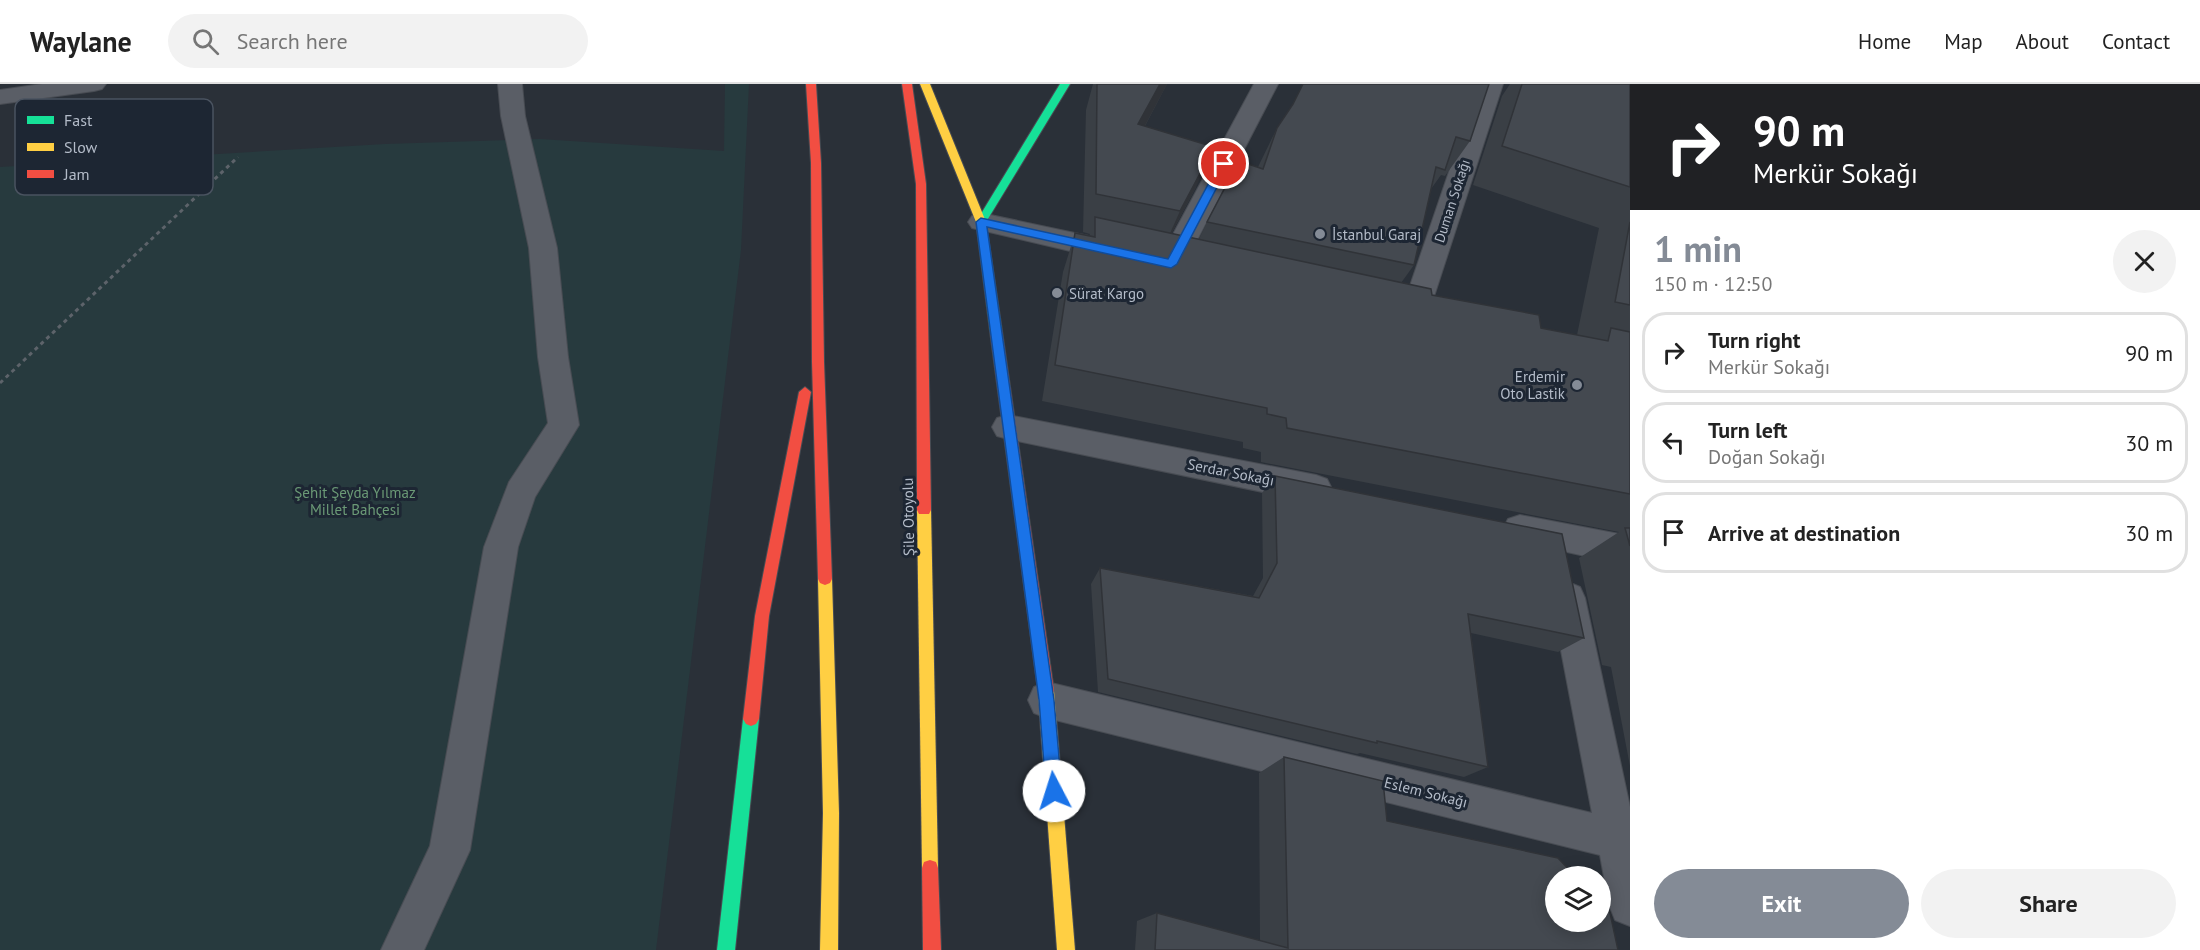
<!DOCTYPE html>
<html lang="en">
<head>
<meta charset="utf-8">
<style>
	body { margin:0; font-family:"PT Sans",sans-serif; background:#f2f2f2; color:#222; height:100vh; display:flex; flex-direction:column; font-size:22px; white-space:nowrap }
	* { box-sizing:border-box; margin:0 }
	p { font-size:20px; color:#767676 }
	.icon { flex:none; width:33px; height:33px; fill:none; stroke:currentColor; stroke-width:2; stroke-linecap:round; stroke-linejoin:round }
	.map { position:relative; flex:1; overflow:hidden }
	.panel { display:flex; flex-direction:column; background:#fff; width:570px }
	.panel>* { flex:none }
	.banner { background:#202124; color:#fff; overflow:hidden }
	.buttons { position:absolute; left:1545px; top:782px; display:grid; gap:12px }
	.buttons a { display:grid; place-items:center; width:66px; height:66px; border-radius:50%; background:#fff; box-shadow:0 3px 15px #0003; font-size:30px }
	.pin { position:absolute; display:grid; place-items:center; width:51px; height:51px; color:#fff; margin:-26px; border:3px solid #fff; border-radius:50%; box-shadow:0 2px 6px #0007 }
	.me { position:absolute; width:66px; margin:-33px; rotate:355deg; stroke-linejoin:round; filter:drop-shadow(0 0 4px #0008) }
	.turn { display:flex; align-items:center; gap:21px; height:126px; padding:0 24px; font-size:27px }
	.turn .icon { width:78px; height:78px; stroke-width:2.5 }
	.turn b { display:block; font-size:42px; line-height:51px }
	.round { display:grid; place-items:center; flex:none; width:63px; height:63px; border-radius:32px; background:#f2f2f2 }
	.head { display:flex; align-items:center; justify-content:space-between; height:102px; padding:0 24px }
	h1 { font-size:36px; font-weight:600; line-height:45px; color:#848b96 }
	.cta { display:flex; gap:12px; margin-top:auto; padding:12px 24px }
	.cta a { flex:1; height:69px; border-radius:36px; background:#848b96; color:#fff; font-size:24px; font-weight:600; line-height:69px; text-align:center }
	.cta a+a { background:#f2f2f2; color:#222 }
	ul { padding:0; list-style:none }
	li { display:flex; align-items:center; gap:18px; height:81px; margin:0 12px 9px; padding:0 12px; border:3px solid #e0e0e0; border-radius:24px }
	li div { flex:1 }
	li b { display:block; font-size:22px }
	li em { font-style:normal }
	header { display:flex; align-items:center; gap:36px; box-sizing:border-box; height:84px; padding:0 30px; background:#fff; border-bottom:2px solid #e0e0e0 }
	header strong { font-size:28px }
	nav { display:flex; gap:33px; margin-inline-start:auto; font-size:21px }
	.search { width:420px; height:54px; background:#f2f2f2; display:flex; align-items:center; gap:15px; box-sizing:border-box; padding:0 21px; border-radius:33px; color:#767676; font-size:22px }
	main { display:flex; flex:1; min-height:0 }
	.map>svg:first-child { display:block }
	.green { fill:#273a3e }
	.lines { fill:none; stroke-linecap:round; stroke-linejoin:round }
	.street-casing { stroke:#484c53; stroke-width:2 }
	.fast-casing { stroke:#484c53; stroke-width:2 }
	.slow-casing { stroke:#484c53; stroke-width:2 }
	.jam-casing { stroke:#484c53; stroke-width:2 }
	.path { stroke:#5d636a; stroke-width:3; stroke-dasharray:4 4; stroke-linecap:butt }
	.street { fill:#5a5e66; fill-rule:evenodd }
	.fast { fill:#16e098; fill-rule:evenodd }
	.slow { fill:#ffcf43; fill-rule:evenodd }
	.jam { fill:#f24e42; fill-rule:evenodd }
	.wall { fill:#3a3f45 }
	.shaded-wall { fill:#303338 }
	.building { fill:#444950; stroke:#303338; stroke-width:1.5 }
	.route { fill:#1a73e8; stroke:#114b97; stroke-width:1.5 }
	.poi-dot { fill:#848b96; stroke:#1d2633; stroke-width:2 }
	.labels { text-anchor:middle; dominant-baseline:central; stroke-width:6; stroke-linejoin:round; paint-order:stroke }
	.far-street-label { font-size:14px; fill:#b4bcc9; stroke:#1d2633 }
	.poi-label { font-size:15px; fill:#b4bcc9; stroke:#1d2633; text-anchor:start }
	.street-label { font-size:15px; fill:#b4bcc9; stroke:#1d2633 }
	.park-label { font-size:15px; fill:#6b9a76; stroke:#1d2633 }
	.key { fill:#1d2633; stroke:#4a5360; stroke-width:1.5 }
	.key-label { font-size:16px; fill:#b4bcc9 }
</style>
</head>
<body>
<header>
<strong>Waylane</strong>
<div class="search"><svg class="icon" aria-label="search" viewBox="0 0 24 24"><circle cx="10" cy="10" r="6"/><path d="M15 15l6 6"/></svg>Search here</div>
<nav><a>Home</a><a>Map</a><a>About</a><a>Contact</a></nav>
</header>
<main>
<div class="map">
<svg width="1630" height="866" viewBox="0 0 1630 866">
	<rect width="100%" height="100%" fill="#2a3038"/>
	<polygon class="green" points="725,0 749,0 741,166 656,866 0,866 0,83 385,60 540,55 724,67"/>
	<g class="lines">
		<defs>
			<g id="street">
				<polygon points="42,0 106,0 102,5 94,7 0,20 0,6"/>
				<polygon points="498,0 522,0 525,32 557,164 568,273 579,341 535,413 518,463 470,766 424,866 381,866 430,762 484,463 509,398 548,339 538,273 529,164 501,32"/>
				<polygon points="1254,0 1278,0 1181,187 1171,190 1161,187 1157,180"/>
				<polygon points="1479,0 1503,0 1427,234 1423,242 1413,245 1403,242 1399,234"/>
				<polygon points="981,129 1117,158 1127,161 1131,168 1127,175 1117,178 972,144 968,138 972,132"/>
				<polygon points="1008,331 1316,391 1327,395 1332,405 1327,415 1316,419 1008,355 997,352 992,343 997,334"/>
				<polygon points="1520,431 1630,452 1630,482 1508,455 1503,445 1508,435"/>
				<polygon points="1568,498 1580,503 1585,514 1630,723 1630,842 1615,836 1609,821 1600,771 1047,634 1034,629 1028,616 1034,603 1047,598 1592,729 1551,514 1556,503"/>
			</g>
			<g id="fast">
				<polygon points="1060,0 1070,0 986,138 1002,247 996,251 990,247 976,138"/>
				<polygon points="751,628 756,630 759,635 735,866 717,866 743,635 746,630"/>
			</g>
			<g id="slow">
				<polygon points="920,0 930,0 986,138 985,141 977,141 976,138"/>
				<polygon points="924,420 929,422 931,426 938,784 936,790 930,792 924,790 922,784 917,426 919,422"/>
				<polygon points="825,489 830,491 832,495 839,729 838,866 820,866 823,729 818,495 820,491"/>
				<polygon points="1046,600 1051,602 1054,607 1075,866 1057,866 1038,607 1041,602"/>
			</g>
			<g id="jam">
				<polygon points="806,0 816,0 821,79 824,278 832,495 830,499 825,501 820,499 818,495 812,278 811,79"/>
				<polygon points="902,0 912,0 926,100 931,426 929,430 919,430 917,426 916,100"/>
				<polygon points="996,243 1002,247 1054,607 1051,612 1046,614 1041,612 1038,607 990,247"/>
				<polygon points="805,303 811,308 769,532 759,635 756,640 751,642 746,640 743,635 755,532 799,308"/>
				<polygon points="930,776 936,778 938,784 941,866 923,866 922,784 924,778"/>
			</g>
		</defs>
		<use href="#street" class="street-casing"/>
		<use href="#fast" class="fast-casing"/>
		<use href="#slow" class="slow-casing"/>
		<use href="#jam" class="jam-casing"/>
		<polyline class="path" points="0,299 238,73"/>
		<use href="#street" class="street"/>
		<use href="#fast" class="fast"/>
		<use href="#slow" class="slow"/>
		<use href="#jam" class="jam"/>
	</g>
	<g class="wall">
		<polygon points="1093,0 1167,0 1145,42 1196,103 1171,150 1199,155 1207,138 1258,83 1277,44 1293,20 1303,0 1470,57 1445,92 1441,91 1431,105 1414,181 1401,199 1432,211 1541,244 1577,251 1599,144 1473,101 1502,12 1510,0 1630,0 1630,682 1611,583 1602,581 1579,474 1619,448 1261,378 1261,368 1243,364 1243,358 1042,317 1063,188 1075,149 1089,152 1090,150 1083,148 1086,26"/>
		<polygon points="1275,392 1584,554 1558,568 1471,549 1488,683 1464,693 1360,669 1357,670 1098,608 1091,500 1100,484 1253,512 1263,494 1262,409"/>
		<polygon points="1284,673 1387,737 1618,866 1135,866 1137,837 1157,829 1260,857 1259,689"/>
	</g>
	<g class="shaded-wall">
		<polygon points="1160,0 1167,0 1125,79 1138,40"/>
		<polygon points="1214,63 1196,103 1163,165 1180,127"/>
	</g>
	<g class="building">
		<polygon points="1097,0 1160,0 1138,40 1214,63 1180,127 1096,110"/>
		<polygon points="1303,0 1489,0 1470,57 1456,53 1445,86 1436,83 1414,181 1207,138 1239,77 1263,85 1277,44 1293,20"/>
		<polygon points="1522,0 1630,0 1630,103 1502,62"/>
		<polygon points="1095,133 1431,205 1432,211 1539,231 1541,244 1608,257 1611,244 1630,248 1630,410 1287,344 1286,334 1267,330 1267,324 1055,281 1075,149 1095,153"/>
		<polygon points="1630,138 1630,221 1615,218"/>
		<polygon points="1275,392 1562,450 1584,554 1468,530 1488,683 1377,657 1377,659 1108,595 1100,484 1259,514 1277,479"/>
		<polygon points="1625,444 1630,444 1630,462"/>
		<polygon points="1284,673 1383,697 1387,737 1558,774 1575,792 1556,792 1556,837 1600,837 1600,819 1610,829 1618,866 1155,866 1157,829 1288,864"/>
	</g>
	<polygon class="route" points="1224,77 1229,80 1177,180 1171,184 987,143 1054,616 1062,707 1059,713 1054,715 1048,713 1046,707 1039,616 976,138 981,134 1168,175 1219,80"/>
	<g class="poi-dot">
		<circle cx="1320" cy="150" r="6"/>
		<circle cx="1057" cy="209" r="6"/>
		<circle cx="1577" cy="301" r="6"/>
	</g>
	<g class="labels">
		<g class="far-street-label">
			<text transform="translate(1452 117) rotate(-72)">Duman Sokağı</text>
		</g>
		<g class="poi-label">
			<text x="1332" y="150">İstanbul Garaj</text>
			<text x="1069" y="209">Sürat Kargo</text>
			<text x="1565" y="292" text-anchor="end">Erdemir<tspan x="1565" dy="17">Oto Lastik</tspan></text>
		</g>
		<g class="street-label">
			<text transform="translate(1231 388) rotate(11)">Serdar Sokağı</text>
			<text transform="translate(908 433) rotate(-91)">Şile Otoyolu</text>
			<text transform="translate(1426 708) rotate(14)">Eslem Sokağı</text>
		</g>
		<g class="park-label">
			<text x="355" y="408">Şehit Şeyda Yılmaz<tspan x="355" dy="17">Millet Bahçesi</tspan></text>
		</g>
	</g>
	<rect x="15" y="15" width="198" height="96" rx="9" class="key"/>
	<rect x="27" y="32" width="27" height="8" fill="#16e098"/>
	<rect x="27" y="59" width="27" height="8" fill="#ffcf43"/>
	<rect x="27" y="86" width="27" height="8" fill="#f24e42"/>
	<g class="key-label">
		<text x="64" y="42">Fast</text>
		<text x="64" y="69">Slow</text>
		<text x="64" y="96">Jam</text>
	</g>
</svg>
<div class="buttons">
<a><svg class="icon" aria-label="layers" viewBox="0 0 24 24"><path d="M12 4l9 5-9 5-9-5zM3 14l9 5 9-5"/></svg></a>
</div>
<div class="pin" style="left:1224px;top:80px;background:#d93025"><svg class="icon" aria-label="arrive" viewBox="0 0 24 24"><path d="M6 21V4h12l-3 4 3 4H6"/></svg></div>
<svg class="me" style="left:1054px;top:707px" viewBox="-20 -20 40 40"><circle r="19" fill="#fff"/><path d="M0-13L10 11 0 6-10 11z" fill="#1a73e8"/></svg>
</div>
<section class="panel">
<div class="banner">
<div class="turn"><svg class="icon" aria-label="right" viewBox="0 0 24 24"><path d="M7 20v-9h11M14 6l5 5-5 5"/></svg><div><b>90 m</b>Merkür Sokağı</div></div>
</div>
<div class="head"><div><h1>1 min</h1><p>150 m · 12:50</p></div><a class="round"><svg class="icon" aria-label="close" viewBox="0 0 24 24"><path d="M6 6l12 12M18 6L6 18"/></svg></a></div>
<ul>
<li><svg class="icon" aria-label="right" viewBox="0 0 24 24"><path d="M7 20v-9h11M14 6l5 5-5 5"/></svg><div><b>Turn right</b><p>Merkür Sokağı</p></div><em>90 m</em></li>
<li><svg class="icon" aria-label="left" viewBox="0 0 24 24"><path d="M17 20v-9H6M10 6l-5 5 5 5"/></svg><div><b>Turn left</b><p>Doğan Sokağı</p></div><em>30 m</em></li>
<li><svg class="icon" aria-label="arrive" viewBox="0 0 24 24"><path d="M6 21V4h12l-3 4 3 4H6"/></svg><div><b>Arrive at destination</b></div><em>30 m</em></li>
</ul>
<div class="cta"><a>Exit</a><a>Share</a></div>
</section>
</main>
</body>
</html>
